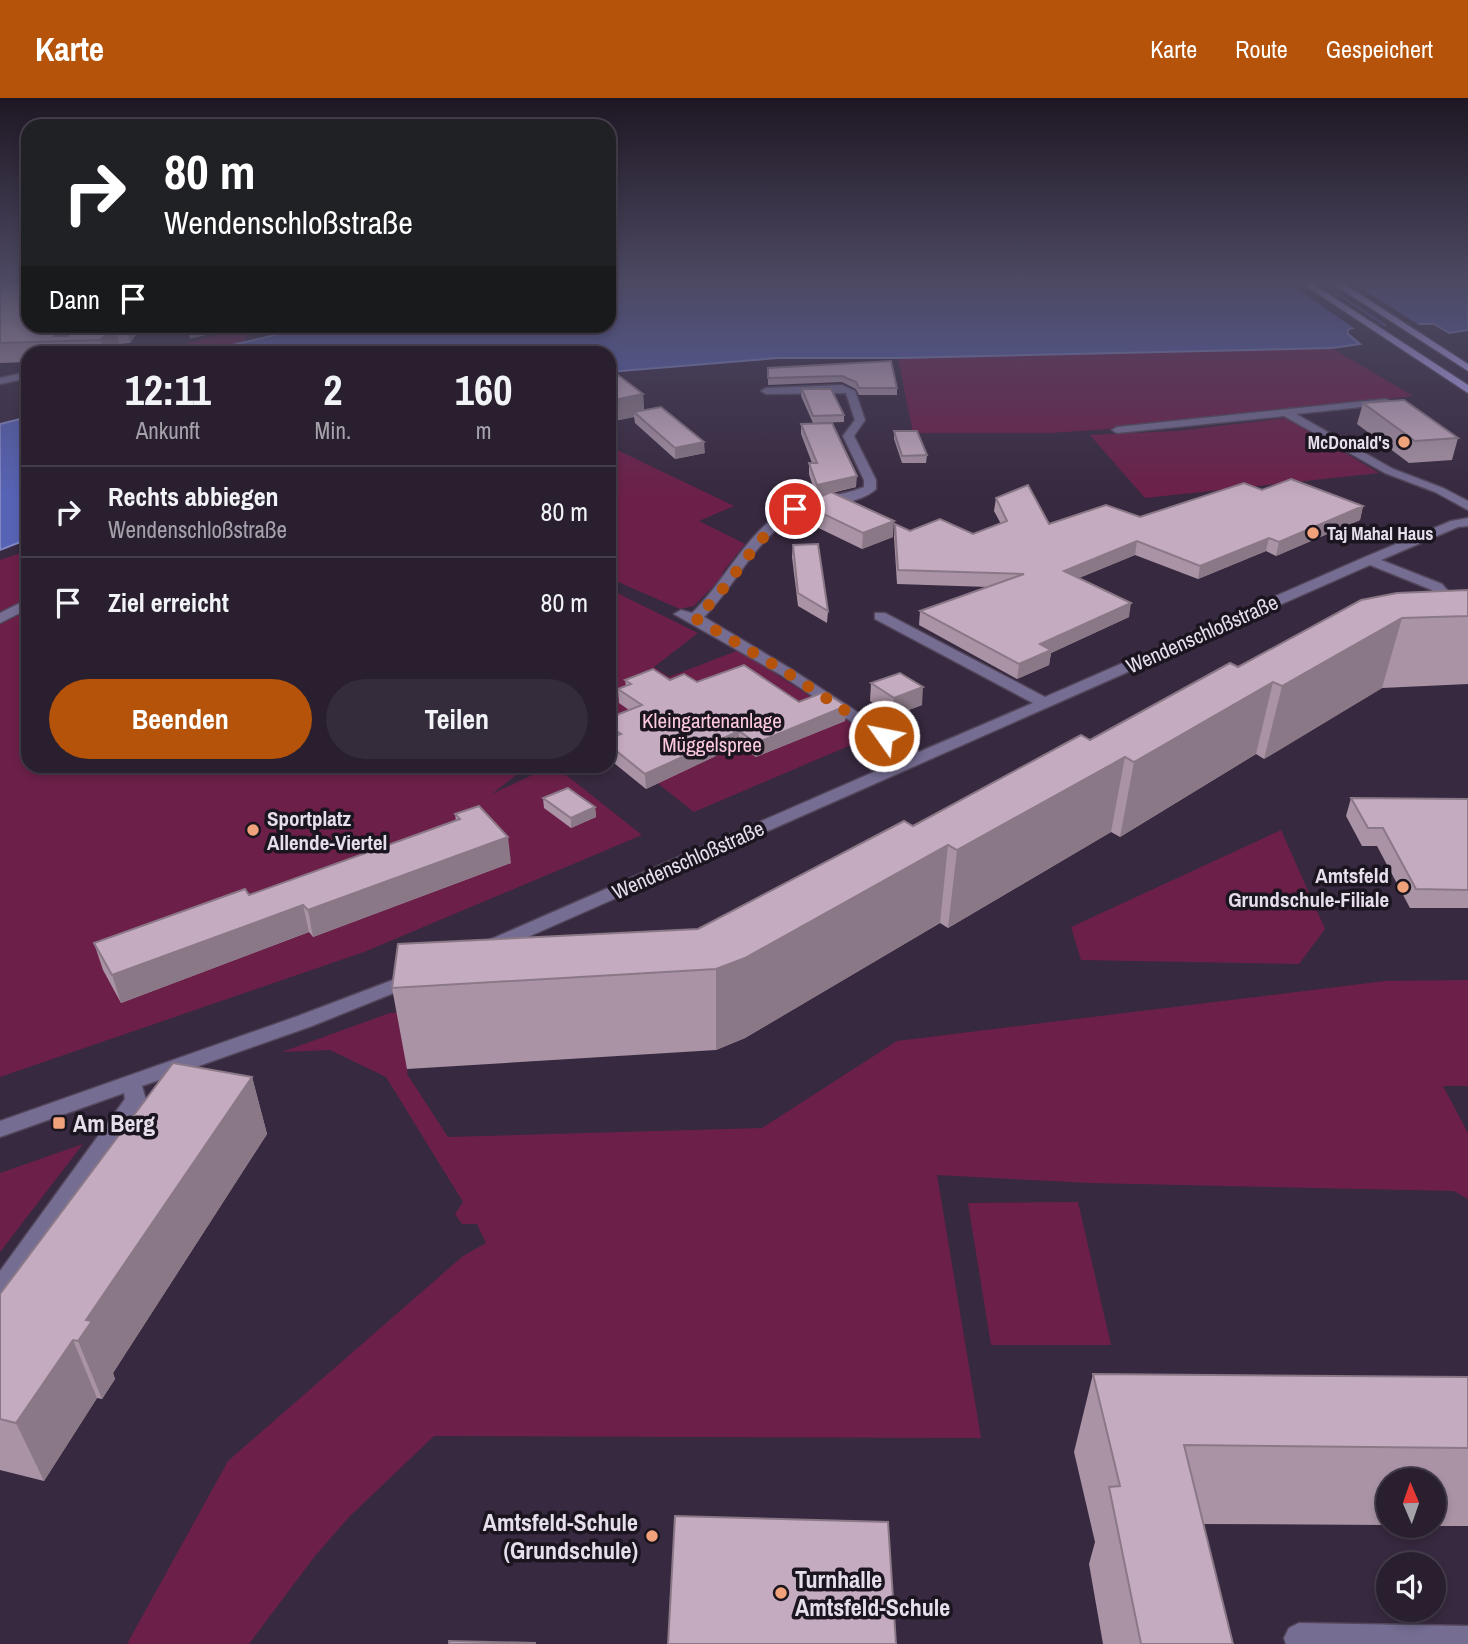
<!DOCTYPE html>
<html lang="de">
<head>
<meta charset="utf-8">
<style>
	body { margin:0; font-family:"Archivo Narrow",sans-serif; background:#352c3b; color:#f1f3f6; height:100vh; display:flex; flex-direction:column; font-size:26px; white-space:nowrap }
	* { box-sizing:border-box; margin:0 }
	p { font-size:23px; color:#a5a2aa }
	.icon { flex:none; width:38px; height:38px; fill:none; stroke:currentColor; stroke-width:2; stroke-linecap:round; stroke-linejoin:round }
	.map { position:relative; flex:1; overflow:hidden }
	.side { position:absolute; left:21px; top:248px; width:595px; height:427px; display:flex; flex-direction:column; background:#291f2f; border-radius:21px; box-shadow:0 4px 10px #0003,0 0 0 2px #453d4b }
	.side>* { flex:none }
	.hud { position:absolute; left:21px; top:21px; width:595px; height:214px; border-radius:21px; box-shadow:0 4px 10px #0003,0 0 0 2px #453d4b; background:#202124; color:#fff; overflow:hidden }
	.needle { width:46px; rotate:358deg }
	.fabs { position:absolute; left:1376px; top:1370px; display:grid; gap:14px }
	.fabs a { display:grid; place-items:center; width:70px; height:70px; border-radius:50%; background:#291f2f; box-shadow:0 4px 10px #0003,0 0 0 2px #453d4b; font-size:35px }
	.pin { position:absolute; display:grid; place-items:center; width:60px; height:60px; color:#fff; margin:-30px; border:4px solid #fff; border-radius:50%; box-shadow:0 2px 7px #0007 }
	.me { position:absolute; width:77px; margin:-38px; rotate:303deg; stroke-linejoin:round; filter:drop-shadow(0 0 5px #0008) }
	.turn { display:flex; align-items:center; gap:24px; height:147px; padding:0 28px; font-size:32px }
	.turn .icon { width:91px; height:91px; stroke-width:2.5 }
	.turn b { display:block; font-size:49px; line-height:60px }
	.then { display:flex; align-items:center; height:66px; padding:0 28px; background:#0003; gap:14px; font-size:26px }
	.eta { display:flex; justify-content:space-evenly; align-items:center; height:119px; text-align:center }
	.eta b { font-size:42px; font-weight:700; line-height:49px }
	.action { display:flex; gap:14px; margin-top:auto; padding:14px 28px }
	.action a { flex:1; height:80px; border-radius:42px; background:#b45309; color:#fff; font-size:28px; font-weight:700; line-height:80px; text-align:center }
	.action a+a { background:#352c3b; color:#f1f3f6 }
	ul { padding:0; list-style:none }
	li { display:flex; align-items:center; gap:21px; height:91px; padding:0 28px; border-top:2px solid #453d4b }
	li div { flex:1 }
	li b { display:block; font-size:26px }
	li em { font-style:normal }
	header { display:flex; align-items:center; gap:42px; box-sizing:border-box; height:98px; padding:0 35px; background:#b45309; color:#fff }
	header strong { font-size:33px }
	nav { display:flex; gap:38px; margin-inline-start:auto; font-size:24px }
	.map>svg:first-child { display:block }
	.green { fill:#6c2049 }
	.water { fill:#5763b5; stroke:#8288c6; stroke-width:2 }
	.pier { fill:#37293f }
	.lines { fill:none; stroke-linecap:round; stroke-linejoin:round }
	.minor-casing { stroke:#53465b; stroke-width:3 }
	.major-casing { stroke:#53465b; stroke-width:3 }
	.minor { fill:#756d92; fill-rule:evenodd }
	.major { fill:#baa9f6; fill-rule:evenodd }
	.wall { fill:#a993a5 }
	.shaded-wall { fill:#8a7886 }
	.building { fill:#c5abc0; stroke:#8a7886; stroke-width:2 }
	.route { stroke:#b45309; stroke-width:12; stroke-dasharray:0 21.6 }
	.poi-dot { fill:#f0a27a; stroke:#1b151f; stroke-width:2.5 }
	.labels { text-anchor:middle; dominant-baseline:central; stroke-width:7; stroke-linejoin:round; paint-order:stroke }
	.far-poi-label { font-size:18px; font-weight:bold; fill:#e7deec; stroke:#1b151f; text-anchor:end }
	.street-label { font-size:21px; fill:#e7deec; stroke:#1b151f }
	.park-label { font-size:21px; fill:#fdcae0; stroke:#1b151f }
	.poi-label { font-size:21px; font-weight:bold; fill:#e7deec; stroke:#1b151f; text-anchor:start }
	.near-poi-label { font-size:24px; font-weight:bold; fill:#e7deec; stroke:#1b151f; text-anchor:start }
</style>
</head>
<body>
<header>
<strong>Karte</strong>
<nav><a>Karte</a><a>Route</a><a>Gespeichert</a></nav>
</header>
<div class="map">
<svg width="1468" height="1546" viewBox="0 0 1468 1546">
	<rect width="100%" height="100%" fill="#37293f"/>
	<g class="green">
		<polygon points="251,228 244,244 198,255 147,256"/>
		<polygon points="1332,250 1413,298 1125,330 1051,335 913,335 898,260"/>
		<polygon points="1286,320 1379,375 1145,400 1090,337 1177,333"/>
		<polygon points="609,348 734,408 699,423 745,446 722,475 724,477 694,508 680,511 609,480"/>
		<polygon points="28,453 28,499 0,515 0,462"/>
		<polygon points="609,491 698,535 654,569 669,579 739,552 862,632 865,641 694,714 609,647"/>
		<polygon points="28,510 28,668 526,669 492,696 549,669 556,669 642,737 364,854 0,979 0,526"/>
		<polygon points="1281,732 1325,831 1299,866 1081,862 1071,829"/>
		<polygon points="1468,882 1468,988 1443,988 1468,1035 1468,1101 1454,1093 1090,1085 937,1077 981,1340 434,1338 349,1419 315,1458 249,1546 127,1546 228,1363 463,1158 486,1145 477,1126 462,1126 455,1116 463,1104 386,979 330,952 282,954 390,915 413,914 407,976 448,1039 762,1030 897,943 1385,883"/>
		<polygon points="83,1046 0,1154 0,1075"/>
		<polygon points="1078,1104 1111,1247 991,1247 968,1105"/>
	</g>
	<g class="water">
		<polygon points="609,182 1468,182 1468,232 1449,235 1434,226 1415,226 1408,222 1379,228 1375,224 1349,231 1347,235 1360,246 1332,250 898,260 778,260 609,274 609,256 177,256 171,252 185,249 198,255 314,228 609,228"/>
		<polygon points="28,319 28,441 0,452 0,326"/>
	</g>
	<g class="pier">
		<polygon points="1284,182 1315,182 1388,230 1360,229 1358,233"/>
		<polygon points="1317,182 1348,182 1424,230 1407,226 1395,226 1391,230"/>
	</g>
	<g class="lines">
		<defs>
			<g id="minor">
				<polygon points="179,228 188,228 180,236 175,233"/>
				<polygon points="28,274 28,280 0,286 0,280"/>
				<path d="M842,287L855,293L865,322L854,338L876,382V391C853,411 819,402 794,418C754,443 736,487 704,519L791,571L919,654L1033,605L875,521V515H885L1045,599L1365,459L1451,423L1468,420V428L1458,429L1381,462L1442,486L1468,516V529L1463,528L1432,492L1370,467L496,853H482L480,849L482,845L906,660L781,577L674,516L681,512L692,515C727,482 747,431 791,409C814,398 841,399 864,389V382L843,338L855,322L846,295L766,296L761,293L766,290Z"/>
				<polygon points="1385,301 1389,302 1389,306 1296,316 1393,371 1443,390 1468,403 1468,412 1435,394 1385,375 1284,318 1117,335 1112,332 1117,329"/>
				<polygon points="28,501 28,511 0,525 0,515"/>
				<polygon points="414,874 424,880 421,884 312,928 142,988 146,1002 143,1007 8,1198 0,1201 0,1173 125,1001 124,995 0,1039 0,1023 298,918"/>
				<polygon points="1299,1525 1468,1528 1468,1546 1286,1546 1284,1540 1289,1530"/>
			</g>
			<g id="major">
				<polygon points="1297,182 1307,182 1468,287 1468,295"/>
				<polygon points="1327,182 1338,182 1468,266 1468,273"/>
			</g>
		</defs>
		<use href="#minor" class="minor-casing"/>
		<use href="#major" class="major-casing"/>
		<use href="#minor" class="minor"/>
		<use href="#major" class="major"/>
	</g>
	<g class="wall">
		<polygon points="0,182 28,228 142,228 130,245 119,246 111,256 28,256 28,264 0,265"/>
		<polygon points="891,263 897,290 897,297 859,297 856,291 842,284 768,287 768,270"/>
		<polygon points="802,291 844,317 844,324 813,325 801,298"/>
		<polygon points="643,296 644,313 705,355 675,361 635,325 634,319 609,324"/>
		<polygon points="1363,305 1458,340 1452,362 1409,365 1357,326"/>
		<polygon points="801,326 856,389 832,395 893,439 862,451 802,422 803,406 828,396 816,398 809,376 809,365 812,365 801,336"/>
		<polygon points="894,333 927,357 926,365 902,365 894,341"/>
		<polygon points="1262,392 1363,408 1360,422 1276,458 1266,453 1198,481 1135,457 1079,480 1129,519 1051,555 1049,567 1017,581 919,527 920,513 988,489 897,486 894,439 895,426 910,433 973,436 1001,426 994,413 996,400 1049,426 1140,419"/>
		<polygon points="793,447 828,513 827,525 798,508 792,459"/>
		<polygon points="1468,492 1468,586 1382,590 1264,661 1256,656 1120,739 1111,734 948,830 940,825 745,940 716,952 407,971 392,890 698,831 913,728 1238,569"/>
		<polygon points="625,582 670,582 697,584 799,604 846,608 845,623 756,659 739,647 646,691 609,661 609,620 629,612 619,605 618,591 626,588"/>
		<polygon points="871,585 922,607 893,618 870,603"/>
		<polygon points="543,700 595,709 596,719 571,730 544,710"/>
		<polygon points="1351,700 1468,701 1468,810 1410,810 1377,748 1362,748 1346,718"/>
		<polygon points="455,716 511,765 313,839 309,834 121,905 103,872 94,845 249,797 456,723"/>
		<polygon points="252,979 267,1036 113,1275 115,1281 102,1301 97,1300 44,1383 0,1372 0,1196"/>
		<polygon points="1093,1276 1468,1279 1468,1428 1433,1428 1433,1382 1388,1382 1388,1427 1203,1426 1233,1546 1103,1546 1089,1466 1095,1444 1074,1354"/>
	</g>
	<g class="shaded-wall">
		<polygon points="0,182 18,182 0,201"/>
		<polygon points="63,228 81,228 71,243 55,238"/>
		<polygon points="113,228 115,228 119,246 111,256 105,256 101,242"/>
		<polygon points="126,228 142,228 130,245"/>
		<polygon points="187,228 238,228 237,229 190,241"/>
		<polygon points="643,296 644,317 634,314 634,319 609,324 609,303"/>
		<polygon points="704,344 705,355 675,361 675,350"/>
		<polygon points="857,378 856,389 816,398 817,387"/>
		<polygon points="1363,408 1360,422 1276,458 1279,444"/>
		<polygon points="894,423 893,439 862,451 863,435"/>
		<polygon points="1269,440 1266,453 1198,481 1200,468"/>
		<polygon points="1137,443 1135,457 1062,487 1064,473"/>
		<polygon points="1131,505 1129,519 1051,555 1049,567 1017,581 1019,566 1040,546"/>
		<polygon points="1402,520 1382,590 1264,661 1282,588"/>
		<polygon points="1273,584 1256,656 1120,739 1134,664"/>
		<polygon points="923,589 922,607 893,618 894,600"/>
		<polygon points="846,608 845,623 756,659 756,645"/>
		<polygon points="739,633 739,647 646,691 645,676"/>
		<polygon points="1125,659 1111,734 948,830 957,752"/>
		<polygon points="595,709 596,719 571,730 571,720"/>
		<polygon points="508,739 511,765 313,839 308,812"/>
		<polygon points="948,747 940,825 745,940 716,952 716,871"/>
		<polygon points="303,807 309,834 121,905 112,877"/>
		<polygon points="252,979 267,1036 113,1275 115,1281 102,1301 78,1243 86,1222"/>
		<polygon points="73,1242 97,1300 44,1383 16,1325"/>
	</g>
	<g class="building">
		<polygon points="11,182 28,182 28,228 63,228 55,238 68,238 75,228 113,228 101,242 0,245 0,193"/>
		<polygon points="891,263 897,290 859,290 856,284 842,278 768,280 768,270"/>
		<polygon points="610,271 643,296 609,303"/>
		<polygon points="802,291 831,291 844,317 813,318"/>
		<polygon points="1404,302 1458,340 1415,343 1363,305"/>
		<polygon points="661,309 704,344 675,350 634,314"/>
		<polygon points="832,325 857,378 817,387 809,365 817,365 801,326"/>
		<polygon points="894,333 917,333 927,357 902,358"/>
		<polygon points="1291,381 1363,408 1279,444 1269,440 1200,468 1137,443 1064,473 1131,505 1040,546 1051,552 1019,566 920,513 1024,476 898,472 895,426 910,433 940,421 973,436 1007,423 996,400 1028,387 1049,426 1106,407 1140,419 1244,385 1262,392"/>
		<polygon points="831,394 894,423 863,435 803,406"/>
		<polygon points="818,446 828,513 798,495 793,447"/>
		<polygon points="1468,492 1468,518 1402,520 1282,588 1273,584 1134,664 1125,659 957,752 948,747 745,860 716,871 392,890 398,846 698,831 904,723 913,728 1081,637 1090,642 1230,565 1238,569 1361,502 1397,495"/>
		<polygon points="744,567 799,604 824,594 846,608 756,645 739,633 645,676 609,647 609,640 621,636 609,628 609,620 642,607 618,591 631,586 625,582 653,571 670,582 684,576 697,584"/>
		<polygon points="900,575 923,589 894,600 871,585"/>
		<polygon points="568,690 595,709 571,720 543,700"/>
		<polygon points="1351,700 1468,701 1468,792 1416,791 1383,730 1368,730"/>
		<polygon points="479,708 508,739 308,812 303,807 112,877 94,845 245,791 249,797 460,721 455,716"/>
		<polygon points="173,965 252,979 86,1222 92,1223 78,1243 73,1242 16,1325 0,1321 0,1196"/>
		<polygon points="1093,1276 1468,1279 1468,1350 1184,1347 1233,1546 1141,1546 1109,1389 1120,1388"/>
		<polygon points="675,1418 888,1424 896,1546 668,1546"/>
		<polygon points="449,1543 536,1545 449,1546"/>
	</g>
	<linearGradient id="sky" x2="0" y2="1"><stop stop-color="#1e1723"/><stop offset="0.46" stop-color="#4d4963"/><stop offset="1" stop-color="#4d4963" stop-opacity="0"/></linearGradient>
	<rect width="1468" height="399" fill="url(#sky)"/>
	<g class="lines">
		<path class="route" d="M795,411C752,440 733,488 695,520L786,574L884,638"/>
	</g>
	<g class="poi-dot">
		<circle cx="1404" cy="344" r="7"/>
		<circle cx="1313" cy="435" r="7"/>
		<circle cx="253" cy="732" r="7"/>
		<circle cx="1403" cy="789" r="7"/>
		<rect x="52" y="1018" width="14" height="14" rx="3.5"/>
		<circle cx="652" cy="1438" r="7"/>
		<circle cx="781" cy="1495" r="7"/>
	</g>
	<g class="labels">
		<g class="far-poi-label">
			<text x="1390" y="344">McDonald's</text>
			<text x="1327" y="435" text-anchor="start">Taj Mahal Haus</text>
		</g>
		<g class="street-label">
			<text transform="translate(1202 536) rotate(-24)">Wendenschloßstraße</text>
			<text transform="translate(688 762) rotate(-24)">Wendenschloßstraße</text>
		</g>
		<g class="park-label">
			<text x="712" y="622">Kleingartenanlage<tspan x="712" dy="24">Müggelspree</tspan></text>
		</g>
		<g class="poi-label">
			<text x="267" y="720">Sportplatz<tspan x="267" dy="24">Allende-Viertel</tspan></text>
			<text x="1389" y="777" text-anchor="end">Amtsfeld<tspan x="1389" dy="24">Grundschule-Filiale</tspan></text>
		</g>
		<g class="near-poi-label">
			<text x="73" y="1025">Am Berg</text>
			<text x="638" y="1424" text-anchor="end">Amtsfeld-Schule<tspan x="638" dy="28">(Grundschule)</tspan></text>
			<text x="795" y="1481">Turnhalle<tspan x="795" dy="28">Amtsfeld-Schule</tspan></text>
		</g>
	</g>
</svg>
<div class="fabs">
<a><svg class="needle" viewBox="-14 -14 28 28"><path d="M0-13l5 13h-10z" fill="#e53935"/><path d="M0 13l5-13h-10z" fill="#a5a2aa"/></svg></a>
<a><svg class="icon" aria-label="sound" viewBox="0 0 24 24"><path d="M4 9h4l5-4v14l-5-4H4zM17 9q2 3 0 6"/></svg></a>
</div>
<div class="pin" style="left:795px;top:411px;background:#d93025"><svg class="icon" aria-label="arrive" viewBox="0 0 24 24"><path d="M6 21V4h12l-3 4 3 4H6"/></svg></div>
<svg class="me" style="left:884px;top:638px" viewBox="-20 -20 40 40"><circle r="17" fill="#b45309" stroke="#fff" stroke-width="3"/><path d="M0-11L8 9 0 5-8 9z" fill="#fff"/></svg>
<div class="hud">
<div class="turn"><svg class="icon" aria-label="right" viewBox="0 0 24 24"><path d="M7 20v-9h11M14 6l5 5-5 5"/></svg><div><b>80 m</b>Wendenschloßstraße</div></div>
<div class="then">Dann<svg class="icon" aria-label="arrive" viewBox="0 0 24 24"><path d="M6 21V4h12l-3 4 3 4H6"/></svg></div>
</div>
<section class="side">
<div class="eta">
<div><b>12:11</b><p>Ankunft</p></div>
<div><b>2</b><p>Min.</p></div>
<div><b>160</b><p>m</p></div>
</div>
<ul>
<li><svg class="icon" aria-label="right" viewBox="0 0 24 24"><path d="M7 20v-9h11M14 6l5 5-5 5"/></svg><div><b>Rechts abbiegen</b><p>Wendenschloßstraße</p></div><em>80 m</em></li>
<li><svg class="icon" aria-label="arrive" viewBox="0 0 24 24"><path d="M6 21V4h12l-3 4 3 4H6"/></svg><div><b>Ziel erreicht</b></div><em>80 m</em></li>
</ul>
<div class="action"><a>Beenden</a><a>Teilen</a></div>
</section>
</div>
</body>
</html>
